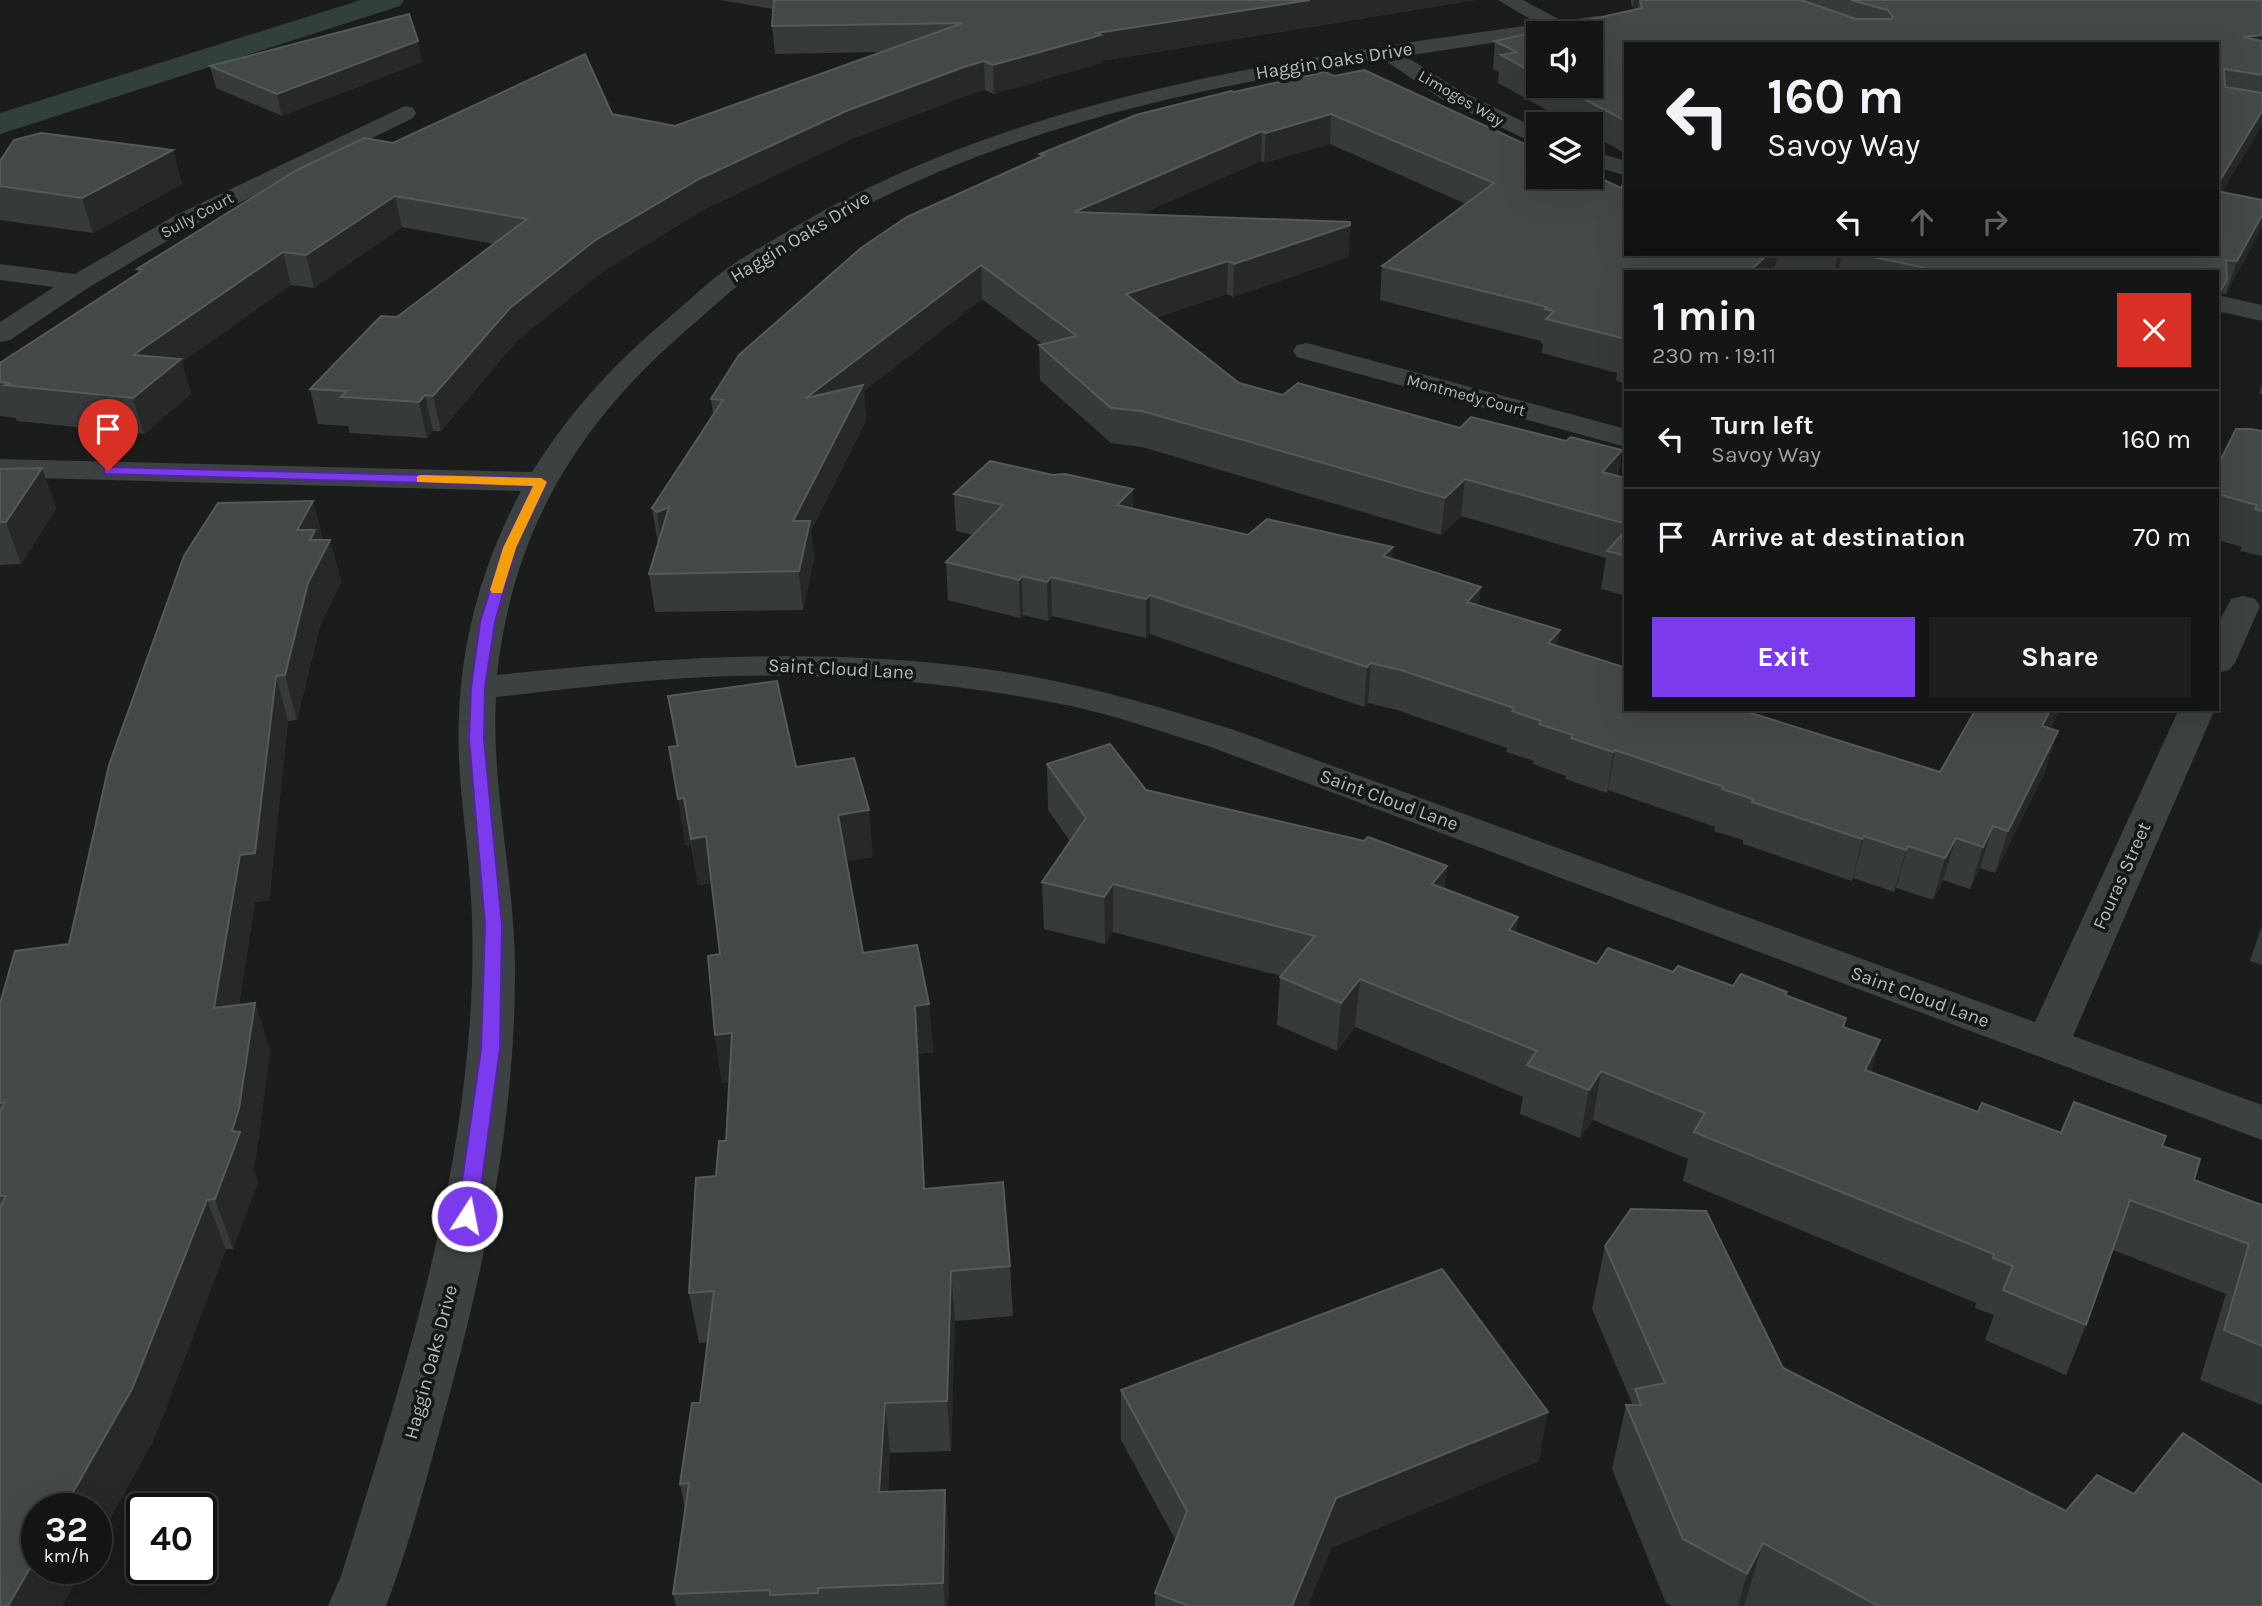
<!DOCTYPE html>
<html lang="en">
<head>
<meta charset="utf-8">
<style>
	body { margin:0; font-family:Karla,sans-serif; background:#1d1f1f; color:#f1f3f6; height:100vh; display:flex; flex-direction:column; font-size:26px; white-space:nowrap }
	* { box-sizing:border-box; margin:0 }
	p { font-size:23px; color:#9d9fa1 }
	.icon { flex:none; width:38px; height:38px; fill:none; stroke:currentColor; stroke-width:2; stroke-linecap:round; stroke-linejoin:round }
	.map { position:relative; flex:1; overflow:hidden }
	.details { position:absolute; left:1624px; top:270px; width:595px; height:441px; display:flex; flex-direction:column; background:#141616; border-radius:0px; box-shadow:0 7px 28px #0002,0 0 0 2px #333535 }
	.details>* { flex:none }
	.top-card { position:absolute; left:1624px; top:42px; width:595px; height:214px; border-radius:0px; box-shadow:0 7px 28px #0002,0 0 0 2px #333535; background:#141616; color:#f1f3f6; overflow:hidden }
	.fabs { position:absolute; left:1526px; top:21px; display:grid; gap:14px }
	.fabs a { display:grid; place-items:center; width:77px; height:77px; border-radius:0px; background:#141616; box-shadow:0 7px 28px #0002,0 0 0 2px #333535; font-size:35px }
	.speed { position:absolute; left:21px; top:1493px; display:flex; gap:14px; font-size:35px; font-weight:700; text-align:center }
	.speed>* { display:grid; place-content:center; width:91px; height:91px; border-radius:50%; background:#141616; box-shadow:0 7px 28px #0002,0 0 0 2px #333535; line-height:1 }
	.speed small { font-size:18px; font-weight:400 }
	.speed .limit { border:4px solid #111; border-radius:10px; background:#fff; color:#111 }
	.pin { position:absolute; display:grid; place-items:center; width:60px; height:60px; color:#fff; margin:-72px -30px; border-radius:50% 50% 50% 0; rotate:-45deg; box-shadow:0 0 7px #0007 }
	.pin .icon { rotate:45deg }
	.me { position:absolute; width:77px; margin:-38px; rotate:11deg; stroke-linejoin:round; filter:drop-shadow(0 0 5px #0008) }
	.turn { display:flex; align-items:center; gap:24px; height:147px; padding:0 28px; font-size:32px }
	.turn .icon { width:91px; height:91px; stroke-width:2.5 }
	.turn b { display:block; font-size:49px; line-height:60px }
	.lanes { display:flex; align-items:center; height:66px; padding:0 28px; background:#0003; justify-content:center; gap:35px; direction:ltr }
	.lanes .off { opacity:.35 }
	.round { display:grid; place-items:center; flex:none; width:74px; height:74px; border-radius:0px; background:#1d1f1f }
	.headline { display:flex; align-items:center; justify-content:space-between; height:119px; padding:0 28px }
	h1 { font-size:42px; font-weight:700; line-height:52px }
	.action { display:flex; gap:14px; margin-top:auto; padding:14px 28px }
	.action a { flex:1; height:80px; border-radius:0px; background:#7c3aed; color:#fff; font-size:28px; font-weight:700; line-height:80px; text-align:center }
	.action a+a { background:#1d1f1f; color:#f1f3f6 }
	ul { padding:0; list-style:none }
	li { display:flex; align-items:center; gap:21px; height:98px; padding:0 28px; border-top:2px solid #333535 }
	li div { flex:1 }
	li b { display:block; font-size:26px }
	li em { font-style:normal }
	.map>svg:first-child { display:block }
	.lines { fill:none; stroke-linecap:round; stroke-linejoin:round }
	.canal { fill:#314139; fill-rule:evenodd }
	.minor { fill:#3c4241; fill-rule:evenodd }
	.wall { fill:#373a3b; fill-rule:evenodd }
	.shaded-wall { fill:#262829 }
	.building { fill:#444848; stroke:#545a5a; stroke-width:2 }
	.route { fill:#7c3aed; stroke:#51269a; stroke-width:2 }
	.slow { fill:#f59e0b }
	.labels { text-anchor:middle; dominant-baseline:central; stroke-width:7; stroke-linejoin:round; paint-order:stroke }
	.far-street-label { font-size:16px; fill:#aebcb9; stroke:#161818 }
	.street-label { font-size:19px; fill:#aebcb9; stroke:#161818 }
</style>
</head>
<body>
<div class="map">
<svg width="2262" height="1606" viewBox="0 0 2262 1606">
	<rect width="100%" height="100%" fill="#1b1d1d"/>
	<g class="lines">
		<polygon class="canal" points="361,0 404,0 400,6 0,134 0,113"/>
		<g class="minor">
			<path d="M1498,0H1523L1562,21L1597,16L1604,18L1607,22L1604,26L1597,28L1538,33V36L1405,56L1459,90L1538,129V145L1443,100L1383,59C1203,86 1019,126 857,210C836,221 817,235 797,247C781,257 763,266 748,278C727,293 709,311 690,327C579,422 513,528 497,675C680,656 847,644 1030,676C1100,689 1166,709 1234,730L2035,1022L2179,709H2215L2073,1036L2262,1105V1140L1208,746C1162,732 1117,716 1071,706C960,683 846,673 733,676C654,678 575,688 496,697C491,788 515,879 515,971C515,1128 482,1279 440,1429C424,1488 408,1549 386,1606H328L341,1576C396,1401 452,1228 468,1044C473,990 474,936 470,882C466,826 456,771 459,715C462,636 484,560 521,491L0,477V459L532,472C575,404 619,359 680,308C696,294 712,279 729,267C746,255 765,245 783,234C1010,97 1279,60 1538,24Z"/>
			<polygon points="405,106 413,108 416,113 413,118 192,226 88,288 10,340 0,342 0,322 54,287 0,280 0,264 75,274 174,216"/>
			<polygon points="1591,151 1626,161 1626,176 1591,165"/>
			<polygon points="2217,295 2262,305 2262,321 2217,311"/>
			<polygon points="1307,343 1626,429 1626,447 1297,357 1293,351 1297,345"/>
			<polygon points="2243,596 2255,599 2260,606 2235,663 2229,670 2217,673 2217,625 2231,599"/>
		</g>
	</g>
	<g class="wall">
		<polygon points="720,0 1475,0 1101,61 1101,63 994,94 985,90 965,96 849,140 703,210 599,274 516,342 441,431 433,431 427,438 350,433 348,426 318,424 310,389 397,317 494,244 402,227 314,288 291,285 182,362 191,394 144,434 17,421 16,418 0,416 0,363 138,273 137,269 393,143 612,114 675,126 881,52 775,54 772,26 773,9"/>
		<path d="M1631,0H2262V125L2222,192L2259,233L2226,294H2222L2217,309V271H1626V383L1616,381L1617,373L1542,353L1543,344L1541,343V341L1380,300L1382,266L1466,204L1330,144L1264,163L1261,161L1141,214L1350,225L1348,257L1233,297L1227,294L1156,318L1239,383L1283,395L1460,428L1566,441L1622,450L1618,476L1626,478V596L1601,589L1606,558L1461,516L1441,535L1142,447L1111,443L1040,380L1039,345L1042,344L982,299L864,391L866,421L811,531L814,559L803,610L655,612L649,574L658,544L652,508L713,415L711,399L1040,157V154L1234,92L1325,72L1626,254H2217L1626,44V154L1591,134V124H1572L1498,83L1499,72L1493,69L1495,41L1638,9L1632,8ZM1538,33L1591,86H1538Z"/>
		<polygon points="422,62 282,116 216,88 210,66"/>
		<polygon points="173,150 182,184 93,233 0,220 0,161"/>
		<polygon points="2262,383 2262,394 2259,393"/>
		<polygon points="2262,431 2262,556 2240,551 2242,547 2217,540 2217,467"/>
		<polygon points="42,468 56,509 21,564 0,565 0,469"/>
		<polygon points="954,494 1133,509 1248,535 1392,559 1479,605 1560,630 1557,646 1626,709 1940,772 1976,709 2060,709 2050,729 2045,772 1995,873 1980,868 1970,889 1943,880 1933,900 1896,888 1894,892 1853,878 1852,881 1743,844 1743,840 1714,831 1715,827 1608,790 1607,793 1565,779 1566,776 1533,764 1534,761 1506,752 1507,748 1397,710 1368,703 1364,707 1150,634 1146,638 1052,616 1048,621 1023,615 1020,618 948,600 946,562 973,535 956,531"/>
		<polygon points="313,501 323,540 330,540 341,582 320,626 297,720 288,721 269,900 255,902 239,1005 255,1003 270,1051 256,1157 253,1168 258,1181 233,1249 226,1249 154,1439 96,1544 96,1508 37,1568 83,1568 62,1606 0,1606 0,1004 69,944"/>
		<polygon points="668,696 796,767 873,857 846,861 863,953 929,1004 933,1052 918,1054 925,1189 1010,1266 1013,1316 955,1321 951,1451 890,1453 888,1492 945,1490 949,1540 948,1606 676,1606 673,1594 685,1510 680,1484 700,1403 708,1342 699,1343 689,1293 716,1176 726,1141 729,1082 722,1083 715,1035 720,954 712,883 698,885 691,844 685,845 676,746"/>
		<polygon points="1047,764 1146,790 1447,866 1444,889 1516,933 1597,964 1673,972 1733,986 1786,996 1844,1027 1880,1040 1871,1072 1978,1112 2061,1133 2162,1146 2194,1180 2262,1205 2262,1405 2200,1380 2226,1294 2113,1250 2086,1325 2066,1375 1985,1340 1994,1315 1975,1308 1976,1303 1683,1181 1688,1159 1593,1120 1580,1138 1520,1114 1523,1097 1355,1027 1337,1051 1277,1025 1280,977 1281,976 1113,932 1105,944 1044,929 1042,882 1070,841 1048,810"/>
		<polygon points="2262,925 2262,965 2250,961"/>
		<polygon points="1605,1246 1783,1368 2066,1511 2262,1606 1672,1606 1666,1603 1612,1469 1626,1405 1632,1405 1632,1403 1592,1309"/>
		<polygon points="1121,1390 1539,1461 1331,1548 1308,1606 1155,1606 1155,1593 1176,1541 1121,1440"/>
	</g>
	<g class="shaded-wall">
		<polygon points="1310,0 1475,0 1101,61 1101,63 994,94 993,65 1097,33"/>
		<polygon points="1634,0 1639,0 1638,8 1632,8"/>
		<polygon points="2262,35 2262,62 2243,37"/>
		<polygon points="418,41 422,62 282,116 277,94"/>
		<polygon points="984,61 985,90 965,96 849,140 703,210 599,274 516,342 441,431 433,396 510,308 594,241 699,179 846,111 964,67"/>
		<polygon points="2262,111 2262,125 2217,200 2217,185"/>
		<polygon points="1331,114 1330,144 1264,163 1266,133"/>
		<polygon points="1262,131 1261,161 1074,244 1074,212"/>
		<polygon points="173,150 182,184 93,233 82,198"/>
		<polygon points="395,196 402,227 314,288 306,255"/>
		<polygon points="2262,215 2262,224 2259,233 2226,294 2237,261"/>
		<polygon points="1350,225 1348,257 1233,297 1234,264"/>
		<polygon points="283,252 291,285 182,362 191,394 144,434 133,398 133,355"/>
		<polygon points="1768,254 1778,254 1774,271 1750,271"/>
		<polygon points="1839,254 1842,254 1838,271 1834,271 1838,255"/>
		<polygon points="1228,261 1227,294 1126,328 1126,294"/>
		<polygon points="981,265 982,299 864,391 866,421 811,531 814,559 803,610 793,521 806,398"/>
		<polygon points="2227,280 2217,309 2217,297"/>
		<polygon points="425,395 433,431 427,438 419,402"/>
		<polygon points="1622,450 1616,487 1602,472"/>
		<polygon points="42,468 56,509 21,564 6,522"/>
		<polygon points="1465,479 1461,516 1441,535 1445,498"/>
		<polygon points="1133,489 1133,526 1117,505"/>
		<polygon points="313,501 324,543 330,540 341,582 320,626 297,720 285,675 297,530"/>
		<polygon points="669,507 662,550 657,512"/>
		<polygon points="1393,547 1390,585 1383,556"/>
		<polygon points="1022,576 1023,615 1020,618 1019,580"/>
		<polygon points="1051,577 1052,616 1048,621 1047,582"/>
		<polygon points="1481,587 1477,626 1467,602"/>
		<polygon points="1150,595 1150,634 1146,638 1146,599"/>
		<polygon points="1560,630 1554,669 1548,643"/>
		<polygon points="1371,663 1368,703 1364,707 1367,667"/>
		<polygon points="276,676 288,721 269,900 255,902 231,1056 214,1008 240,855"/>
		<polygon points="2051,709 2060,709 2029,767 2042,726"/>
		<polygon points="2058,731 2045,772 1995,873 2008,831"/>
		<polygon points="1615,750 1608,790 1607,793 1613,752"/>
		<polygon points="684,798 691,844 685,845 678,799"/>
		<polygon points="869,810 873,857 843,862 838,815"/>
		<polygon points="1993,826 1980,868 1970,889 1983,847"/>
		<polygon points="706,836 713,883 698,885 691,839"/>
		<polygon points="1864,836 1853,878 1852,881 1862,839"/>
		<polygon points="1956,838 1943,880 1933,900 1945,858"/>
		<polygon points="1908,846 1896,888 1894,892 1906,850"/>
		<polygon points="1447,866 1442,913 1432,884"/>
		<polygon points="1113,884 1113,932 1105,944 1104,897"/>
		<polygon points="1518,917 1512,964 1509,930"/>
		<polygon points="1360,979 1355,1027 1337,1051 1341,1003"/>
		<polygon points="255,1003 270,1051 256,1157 253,1168 258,1181 233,1249 215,1199 232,1131"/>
		<polygon points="929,1004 933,1052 918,1054 928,1238 924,1189 915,1006"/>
		<polygon points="732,1033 739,1081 722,1083 715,1035"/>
		<polygon points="1880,1040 1866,1089 1865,1070"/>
		<polygon points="1601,1071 1593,1120 1580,1138 1589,1090"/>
		<polygon points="207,1200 226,1249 154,1439 96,1544 96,1508 64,1508"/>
		<polygon points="951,1271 955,1321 951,1451 947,1401"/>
		<polygon points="885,1403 890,1453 885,1542 879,1492"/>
		<polygon points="1548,1412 1539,1461 1331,1548 1308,1606 1292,1606 1336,1498"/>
		<polygon points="945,1490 949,1540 948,1606 945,1606 943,1583"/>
		<polygon points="1763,1543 1744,1606 1738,1606 1747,1574"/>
		<polygon points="37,1556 37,1568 83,1568 62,1606 8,1606"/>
	</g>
	<g class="building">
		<polygon points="774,0 1310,0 1097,33 1101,35 993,65 984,61 964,67 846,111 699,179 594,241 510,308 433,396 425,395 419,402 341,397 347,391 310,389 381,316 397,317 527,219 395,196 306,255 283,252 133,355 181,359 133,398 5,385 9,383 0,382 0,363 143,270 137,269 297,170 364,138 393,143 585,54 612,114 675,126 963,23 772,26"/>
		<polygon points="1640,0 1801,0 1856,19 1891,19 1893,17 1888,10 1851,0 2262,0 2262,35 2243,37 2262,41 2262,75 2224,69 2225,87 2262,93 2262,111 2217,185 2217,44 1626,44 1626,121 1559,86 1591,86 1591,33 1538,33 1538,75 1501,55 1517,52 1495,41 1642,8"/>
		<polygon points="409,14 418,41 277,94 210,66"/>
		<polygon points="1364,70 1538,150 1538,177 1591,177 1591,174 1621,188 1626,179 1626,254 1768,254 1750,271 1626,271 1626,339 1546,319 1554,311 1545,309 1547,307 1382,266 1494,183 1331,114 1266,133 1262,131 1074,212 1350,222 1350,225 1234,264 1228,261 1126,294 1239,383 1283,395 1298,383 1460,428 1471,417 1566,441 1571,437 1622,450 1602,472 1626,478 1626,524 1465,479 1445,498 1142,411 1111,408 1039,345 1077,336 981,265 806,398 863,385 793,521 810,521 799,571 649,574 669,507 657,512 652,508 723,400 711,399 739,355 861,248 907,217 1045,155 1040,154 1136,115 1231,91 1234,92 1325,72 1334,76"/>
		<polygon points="41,133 173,150 82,198 0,186 0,161 14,140"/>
		<polygon points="2217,191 2262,200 2262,215 2237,261 2226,260 2227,280 2217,297 2217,271 1928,271 1930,269 1860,254 2217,254"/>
		<polygon points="2236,429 2251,429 2262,431 2262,511 2255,509 2257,505 2217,494 2217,467"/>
		<polygon points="990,461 1053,475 1065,474 1133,489 1117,505 1248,535 1267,519 1393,547 1383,556 1481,587 1467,602 1560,630 1548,643 1626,668 1626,709 1738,709 1940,772 1976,709 2051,709 2042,726 2058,731 2008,831 1993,826 1983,847 1956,838 1945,858 1908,846 1906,850 1864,836 1862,839 1752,802 1753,799 1722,789 1724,787 1615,750 1613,752 1571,738 1573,735 1539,724 1541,721 1512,711 1514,708 1401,670 1371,663 1367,667 1150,595 1146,599 1051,577 1047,582 1022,576 1019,580 946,562 1003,505 954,494"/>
		<polygon points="42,468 6,522 0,522 0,469"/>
		<polygon points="313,501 297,530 315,530 310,540 330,540 308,583 285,675 276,676 255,853 240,855 214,1008 255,1003 239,1108 232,1131 240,1132 215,1199 207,1200 132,1389 64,1508 37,1508 37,1556 8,1606 0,1606 0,1208 6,1196 0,1196 0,1112 5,1102 0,1103 0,1004 15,951 69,944 109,765 184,556 218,503"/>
		<polygon points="1626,530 1626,556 1607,551"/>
		<polygon points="777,681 796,767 854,758 869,810 838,815 863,953 917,945 929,1004 915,1006 924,1189 1003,1182 1010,1266 951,1271 947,1401 885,1403 879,1492 945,1490 943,1583 818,1588 818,1593 770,1595 770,1590 673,1594 689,1483 680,1484 692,1403 700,1403 714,1291 689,1293 696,1178 716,1176 719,1141 726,1141 732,1033 715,1035 708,956 720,954 706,836 691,839 684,798 678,799 669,747 678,746 668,696"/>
		<polygon points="1110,744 1146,790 1364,841 1368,837 1447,866 1432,884 1518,917 1509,930 1597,964 1608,948 1673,972 1678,966 1733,986 1741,974 1787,992 1785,995 1846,1018 1843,1027 1880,1040 1865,1070 1978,1112 1982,1103 2061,1133 2074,1102 2166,1136 2162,1146 2200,1159 2194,1180 2262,1205 2262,1346 2224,1330 2249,1244 2130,1200 2086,1325 2003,1290 2013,1266 1993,1258 1994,1254 1694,1132 1705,1113 1601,1071 1589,1090 1527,1065 1537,1051 1360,979 1341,1003 1280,977 1315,936 1113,884 1104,897 1042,882 1086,818 1047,764"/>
		<polygon points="1631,1209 1706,1211 1783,1368 2066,1511 2097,1475 2134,1494 2183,1433 2262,1485 2262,1606 1878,1606 1763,1543 1747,1574 1683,1539 1626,1405 1641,1405 1635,1389 1665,1383 1605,1246"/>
		<polygon points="1442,1269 1548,1412 1336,1498 1292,1606 1189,1606 1155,1593 1187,1511 1121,1390"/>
	</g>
	<polygon class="route" points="108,467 541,478 547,482 516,548 495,622 485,688 484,739 502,925 500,1049 477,1216 474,1221 467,1223 460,1221 457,1216 481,1049 485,925 469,739 471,688 480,622 503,548 533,486 104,474 104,468"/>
	<polygon class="slow" points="421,475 541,478 547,482 516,548 502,593 492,593 490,590 503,548 533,486 417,482 417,476"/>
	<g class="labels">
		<g class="far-street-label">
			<text transform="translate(1461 98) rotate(30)">Limoges Way</text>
			<text transform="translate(197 215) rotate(-28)">Sully Court</text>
			<text transform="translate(1466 395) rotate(15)">Montmedy Court</text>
		</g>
		<g class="street-label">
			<text transform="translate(1334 61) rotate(-9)">Haggin Oaks Drive</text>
			<text transform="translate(800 237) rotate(-31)">Haggin Oaks Drive</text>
			<text transform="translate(841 669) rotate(3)">Saint Cloud Lane</text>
			<text transform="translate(1389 800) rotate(20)">Saint Cloud Lane</text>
			<text transform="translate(2122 876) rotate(-66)">Fouras Street</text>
			<text transform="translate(1920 997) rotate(20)">Saint Cloud Lane</text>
			<text transform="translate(431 1362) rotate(-75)">Haggin Oaks Drive</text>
		</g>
	</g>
</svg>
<div class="fabs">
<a><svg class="icon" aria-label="sound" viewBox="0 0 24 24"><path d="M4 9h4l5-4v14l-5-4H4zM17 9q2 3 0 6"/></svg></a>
<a><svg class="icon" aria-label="layers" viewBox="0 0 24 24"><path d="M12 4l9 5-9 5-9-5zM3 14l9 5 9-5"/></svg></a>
</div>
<div class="speed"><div>32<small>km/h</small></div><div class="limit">40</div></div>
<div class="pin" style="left:108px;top:471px;background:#d93025"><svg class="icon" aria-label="arrive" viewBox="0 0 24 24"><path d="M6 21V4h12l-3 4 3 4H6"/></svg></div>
<svg class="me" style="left:467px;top:1216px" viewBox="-20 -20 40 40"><circle r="17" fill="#7c3aed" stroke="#fff" stroke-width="3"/><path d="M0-11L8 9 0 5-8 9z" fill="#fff"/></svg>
<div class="top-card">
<div class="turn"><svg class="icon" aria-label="left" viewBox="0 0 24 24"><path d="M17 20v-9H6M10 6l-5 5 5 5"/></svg><div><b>160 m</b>Savoy Way</div></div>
<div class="lanes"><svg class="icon" aria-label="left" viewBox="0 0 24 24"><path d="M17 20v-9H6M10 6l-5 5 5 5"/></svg><svg class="icon off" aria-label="ahead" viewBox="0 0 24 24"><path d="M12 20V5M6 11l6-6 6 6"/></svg><svg class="icon off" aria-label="right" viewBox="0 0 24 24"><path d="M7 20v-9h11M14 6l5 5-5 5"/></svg></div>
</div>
<section class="details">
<div class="headline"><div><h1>1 min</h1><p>230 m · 19:11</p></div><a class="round" style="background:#d93025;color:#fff"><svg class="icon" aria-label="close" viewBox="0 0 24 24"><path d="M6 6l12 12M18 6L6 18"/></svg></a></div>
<ul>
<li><svg class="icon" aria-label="left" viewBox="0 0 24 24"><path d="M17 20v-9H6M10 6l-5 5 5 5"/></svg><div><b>Turn left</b><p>Savoy Way</p></div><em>160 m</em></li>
<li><svg class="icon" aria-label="arrive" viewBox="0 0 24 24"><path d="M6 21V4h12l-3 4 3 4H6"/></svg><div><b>Arrive at destination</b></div><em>70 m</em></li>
</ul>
<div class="action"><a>Exit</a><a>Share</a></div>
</section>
</div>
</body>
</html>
